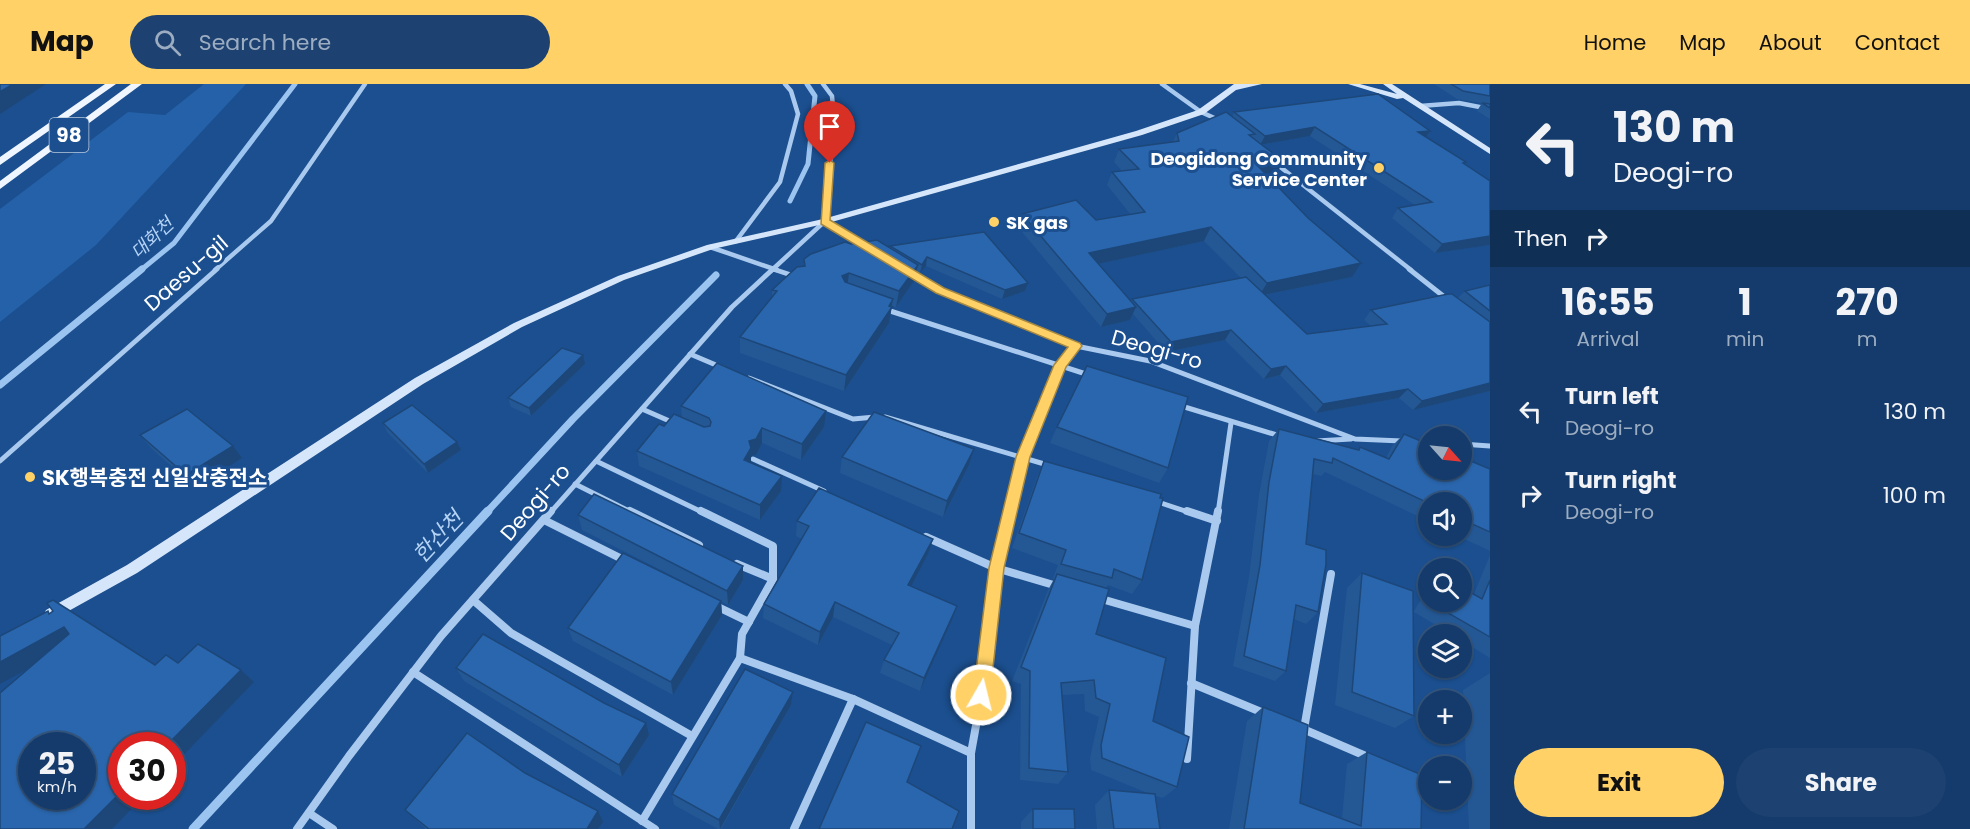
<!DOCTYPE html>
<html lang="en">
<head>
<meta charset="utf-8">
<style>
	body { margin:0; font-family:Poppins,"Noto Sans KR",sans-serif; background:#1d4271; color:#f1f3f6; height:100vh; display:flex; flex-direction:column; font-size:22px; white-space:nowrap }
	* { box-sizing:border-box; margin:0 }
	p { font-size:20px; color:#9dadc1 }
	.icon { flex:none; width:33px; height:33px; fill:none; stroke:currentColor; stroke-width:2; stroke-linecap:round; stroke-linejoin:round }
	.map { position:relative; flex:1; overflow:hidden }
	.panel { display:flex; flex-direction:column; background:#143b6b; width:480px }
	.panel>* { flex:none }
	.guide { background:#143b6b; color:#f1f3f6; overflow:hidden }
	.needle { width:39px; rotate:117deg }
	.buttons { position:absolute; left:1418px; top:342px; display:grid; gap:12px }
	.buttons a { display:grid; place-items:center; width:54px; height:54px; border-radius:50%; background:#143b6b; box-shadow:0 2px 4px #0004,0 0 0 2px #33557e; font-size:30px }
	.speed { position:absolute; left:18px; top:648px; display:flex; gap:12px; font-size:30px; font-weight:700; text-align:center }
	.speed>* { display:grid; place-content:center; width:78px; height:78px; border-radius:50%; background:#143b6b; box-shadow:0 2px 4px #0004,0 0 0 2px #33557e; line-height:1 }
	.speed small { font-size:15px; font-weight:400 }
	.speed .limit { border:9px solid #d22; background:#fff; color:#111 }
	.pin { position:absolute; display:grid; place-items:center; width:51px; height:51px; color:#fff; margin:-62px -26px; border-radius:50% 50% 50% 0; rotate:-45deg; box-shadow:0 0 6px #0007 }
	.pin .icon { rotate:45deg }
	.me { position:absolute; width:66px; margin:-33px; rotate:8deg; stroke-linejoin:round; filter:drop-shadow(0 0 4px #0008) }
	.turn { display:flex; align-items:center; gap:21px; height:126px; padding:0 24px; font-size:27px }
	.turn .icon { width:78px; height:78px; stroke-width:2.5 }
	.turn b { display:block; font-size:42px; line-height:51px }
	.then { display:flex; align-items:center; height:57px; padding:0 24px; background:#0003; gap:12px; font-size:22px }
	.eta { display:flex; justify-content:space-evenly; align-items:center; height:102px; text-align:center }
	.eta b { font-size:36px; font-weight:700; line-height:42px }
	.button { display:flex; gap:12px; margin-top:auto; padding:12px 24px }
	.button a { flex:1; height:69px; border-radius:36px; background:#ffd166; color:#111; font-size:24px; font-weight:700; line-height:69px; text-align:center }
	.button a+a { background:#1d4271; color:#f1f3f6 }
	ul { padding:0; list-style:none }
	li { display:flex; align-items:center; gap:18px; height:84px; padding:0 24px }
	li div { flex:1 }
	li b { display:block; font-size:22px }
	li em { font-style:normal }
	header { display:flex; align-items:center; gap:36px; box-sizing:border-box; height:84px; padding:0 30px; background:#ffd166; color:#111 }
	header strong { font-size:28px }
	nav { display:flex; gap:33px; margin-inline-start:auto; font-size:21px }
	.search { width:420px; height:54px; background:#1d4271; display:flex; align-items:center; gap:15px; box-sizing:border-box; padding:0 21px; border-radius:33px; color:#9dadc1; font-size:22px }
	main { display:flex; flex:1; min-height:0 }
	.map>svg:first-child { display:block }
	.green { fill:#2461a8 }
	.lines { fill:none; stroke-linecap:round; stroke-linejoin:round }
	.stream-far2 { stroke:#9cc4f0; stroke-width:5 }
	.stream-far1 { stroke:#9cc4f0; stroke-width:7 }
	.stream { stroke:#9cc4f0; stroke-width:9 }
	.minor-far2 { stroke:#a9c9ee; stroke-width:4.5 }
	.minor-far1 { stroke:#a9c9ee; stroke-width:5 }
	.minor { stroke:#a9c9ee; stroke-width:8 }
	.secondary { fill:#d6e6fa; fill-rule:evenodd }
	.primary { fill:#f0f6ff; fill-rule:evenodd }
	.wall { fill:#245895; fill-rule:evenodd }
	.shaded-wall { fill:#1d4779 }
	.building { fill:#2a66ad; stroke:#1d4779; stroke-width:1.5; fill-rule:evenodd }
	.route { fill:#ffd166; stroke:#a68842; stroke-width:1.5 }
	.poi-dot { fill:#ffd166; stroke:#1b4f8f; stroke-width:2 }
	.labels { text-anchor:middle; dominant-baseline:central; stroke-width:6; stroke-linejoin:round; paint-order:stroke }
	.far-poi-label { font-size:18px; font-weight:bold; fill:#fff; stroke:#1b4f8f; text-anchor:end }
	.far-water-label { font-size:18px; font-style:italic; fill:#b5d3f5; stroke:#1b4f8f }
	.shield { fill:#1b4f8f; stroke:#bbcadd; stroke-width:1.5 }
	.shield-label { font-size:20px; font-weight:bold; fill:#fff }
	.street-label { font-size:21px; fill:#fff; stroke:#1b4f8f }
	.poi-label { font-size:21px; font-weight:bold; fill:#fff; stroke:#1b4f8f; text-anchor:start }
	.water-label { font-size:22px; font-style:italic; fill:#b5d3f5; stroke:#1b4f8f }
</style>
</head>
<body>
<header>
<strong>Map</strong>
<div class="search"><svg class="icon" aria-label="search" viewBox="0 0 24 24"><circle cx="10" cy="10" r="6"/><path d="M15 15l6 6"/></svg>Search here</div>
<nav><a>Home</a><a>Map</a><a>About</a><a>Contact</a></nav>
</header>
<main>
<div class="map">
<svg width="1490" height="745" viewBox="0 0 1490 745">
	<rect width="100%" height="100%" fill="#1b4f8f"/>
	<polygon class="green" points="204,0 246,0 96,161 0,238 0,125 128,28 165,31"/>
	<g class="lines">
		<g class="stream-far2">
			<polyline points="790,117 808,80 815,12 807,0"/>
			<polyline points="141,186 174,159 295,0"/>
		</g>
		<g class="stream-far1">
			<polyline points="0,301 142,185"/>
			<polyline points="486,429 573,335 716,191"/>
		</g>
		<polyline class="stream" points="193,745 488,427"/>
		<g class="minor-far2">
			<polyline points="1162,0 1201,28 1221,37"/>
			<polyline points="1420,22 1459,19 1490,25"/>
			<polyline points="1274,78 1411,186"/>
			<polyline points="825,137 865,163"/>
			<polyline points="736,157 780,98 798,30 791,7 785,0"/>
			<polyline points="710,163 777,186"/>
			<polyline points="215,186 271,137 365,0"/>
			<polyline points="772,186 825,137 834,36 832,12 823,0"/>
		</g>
		<g class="minor-far1">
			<polyline points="773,185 794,192"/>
			<polyline points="1409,185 1447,215"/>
			<polyline points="910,189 940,207 1076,262 1150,277 1355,355 1402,357"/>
			<polyline points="884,225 1089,291"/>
			<polyline points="690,270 723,284"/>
			<polyline points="749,294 853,335 875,333"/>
			<polyline points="1178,321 1280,352"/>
			<polyline points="642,325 674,339"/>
			<polyline points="885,333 1051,382"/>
			<polyline points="1316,357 1351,355"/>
			<polyline points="1461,360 1490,362"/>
			<polyline points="753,375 824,407"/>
			<polyline points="0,377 217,185"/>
			<polyline points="596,377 704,429"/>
			<polyline points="575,400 633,429"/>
			<polyline points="1155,417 1191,429"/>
			<polyline points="550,429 732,223 773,185"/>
			<path d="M1009,429C1023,375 1041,306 1076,262"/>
			<polyline points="1218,429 1231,339"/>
		</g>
		<g class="minor">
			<polyline points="630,427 699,461"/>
			<polyline points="1187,427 1217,437"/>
			<polyline points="544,436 626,477"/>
			<polyline points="926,453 996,484 1057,502"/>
			<polyline points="737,480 773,495"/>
			<polyline points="1098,514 1195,542"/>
			<polyline points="473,516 511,549 692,652"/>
			<polyline points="716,522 749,538"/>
			<polyline points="740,574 853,615 971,669"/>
			<polyline points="413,588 655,745"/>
			<polyline points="1191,599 1266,630"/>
			<polyline points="1303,645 1368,673"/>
			<polyline points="1304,645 1331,490"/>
			<polyline points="1187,675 1195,542 1218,427"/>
			<polyline points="309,729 333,745"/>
			<polyline points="642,737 740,574 742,550 773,495 773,462 701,427"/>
			<polyline points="297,745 349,672 441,552 551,427"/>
			<polyline points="794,745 853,615"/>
			<polyline points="971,745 971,669 985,592 996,484 1010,427"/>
		</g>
		<g class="secondary">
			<polygon points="1234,0 1262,0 1236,6 1204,30 1142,51 828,139 713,165 624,196 522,243 423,300 137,489 56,534 51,536 46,534 44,530 46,526 127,481 415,294 514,239 618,192 707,161 823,135 1136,47 1198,26"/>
			<polygon points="1348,0 1360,0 1397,10 1383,0 1392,0 1490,64 1490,70 1403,14 1397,15"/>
		</g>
		<g class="primary">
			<polygon points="105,0 116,0 0,81 0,73"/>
			<polygon points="131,0 142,0 0,105 0,97"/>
		</g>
	</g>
	<g class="wall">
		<polygon points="1434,0 1490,0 1490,35 1477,27 1482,19 1457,15"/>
		<path d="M1234,28L1430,47L1426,53L1490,97V161L1435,169L1392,134L1398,124L1415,121L1310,52L1261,61L1283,77L1276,91L1267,92L1352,193L1265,211L1307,250L1371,242L1364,236L1371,226L1458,214L1465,207L1490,201V307L1413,326L1399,314L1316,329L1280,291L1264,295L1225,256L1166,268L1133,230L1130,236L1101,243L1018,143L1022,130L1096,136L1131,131L1107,101L1112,88L1122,87L1114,78L1119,65L1173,58L1177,49L1232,33ZM1204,157L1241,194L1132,215L1131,217L1098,180Z"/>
		<polygon points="851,160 890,164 890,162 1028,199 1025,207 1002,215 926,182 920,189 916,187 914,197 896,223 892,222 889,239 844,307 740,269 740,253 772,213 772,206 804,182 804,175"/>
		<polygon points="585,280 531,332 511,323 508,314"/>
		<polygon points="681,322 824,343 801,376 762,359 756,371 751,372 751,378 781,407 760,436 639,382 637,367 664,342 682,333"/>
		<polygon points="383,339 461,366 428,389 387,348"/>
		<polygon points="1057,343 1168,384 1159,399 1050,359"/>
		<polygon points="1279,345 1358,365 1360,363 1386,374 1392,362 1404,350 1490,385 1490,467 1458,452 1461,452 1461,418 1428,418 1428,437 1325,388 1321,392 1313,390 1306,460 1318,528 1306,540 1294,535 1286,587 1275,597 1233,582 1249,493 1259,411 1269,357"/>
		<polygon points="140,351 242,374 196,404 151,364"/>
		<polygon points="974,365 969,381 943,433 840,389 842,373"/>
		<polygon points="1044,377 1142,496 1132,510 1108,501 1106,504 1096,550 1153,637 1177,703 1163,714 1156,712 1160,745 1097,745 1095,721 1109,706 1150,710 1091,686 1090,674 1099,633 1085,627 1084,610 1062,611 1068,688 1058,700 1020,696 1021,600 1012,597 1048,506 1054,495 1053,494 1058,481 1012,464 1037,393"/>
		<polygon points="578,431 743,482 743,496 728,521 721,517 722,531 673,611 573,557 568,544 708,510 582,446"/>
		<polygon points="797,437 928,470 911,502 952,536 920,607 880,589 884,576 892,561 833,533 818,561 763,534 764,520 802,455 796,452"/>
		<polygon points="1490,471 1490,574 1461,556 1461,550 1451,550 1414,528 1414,632 1395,644 1335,621 1347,504 1362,489 1414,527 1428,504 1428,518 1461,518 1474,510"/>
		<polygon points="456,584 649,651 622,693 464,597"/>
		<polygon points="1490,589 1490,745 1469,745 1463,606"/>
		<polygon points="793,608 791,621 721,745 718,745 674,721 672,710"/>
		<polygon points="1263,623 1300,719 1342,734 1347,680 1367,668 1421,745 1229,745 1247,637"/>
		<polygon points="525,689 603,738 598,745 426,745 405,726"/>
		<polygon points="1033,725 1075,745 1021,745 1021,738"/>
	</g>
	<g class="shaded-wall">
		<polygon points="13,0 46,0 0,30 0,8"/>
		<polygon points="1315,43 1310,52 1260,61 1265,52"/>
		<polygon points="1430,47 1424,56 1418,48"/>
		<polygon points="1283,77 1276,91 1250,94 1257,81"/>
		<polygon points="1211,143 1204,157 1084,183 1089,169"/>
		<polygon points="1490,152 1490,161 1435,169 1442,160"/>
		<polygon points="927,173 926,182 920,189 922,181"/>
		<polygon points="1361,179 1352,193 1259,212 1267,199"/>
		<polygon points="918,181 914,197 896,223 899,207"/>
		<polygon points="849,189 847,205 842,192"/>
		<polygon points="1028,199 1025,207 1002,215 1005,206"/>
		<polygon points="893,215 889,239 844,307 846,291"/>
		<polygon points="1136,223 1130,236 1101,243 1107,230"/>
		<polygon points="1231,246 1225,256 1166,268 1171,258"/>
		<polygon points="583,271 585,280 531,332 529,324"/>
		<polygon points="1286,282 1280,291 1264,295 1271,285"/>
		<polygon points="1490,299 1490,307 1413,326 1422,317"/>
		<polygon points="1408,305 1399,314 1316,329 1323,320"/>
		<polygon points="826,327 824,343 801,376 802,360"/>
		<polygon points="762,344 762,359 756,371 751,372 751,379 744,376 749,357"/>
		<polygon points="457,358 461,366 428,389 424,380"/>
		<polygon points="233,362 242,374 196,404 186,391"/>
		<polygon points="974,365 969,381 943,433 947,417"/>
		<polygon points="782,392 781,407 760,436 760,421"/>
		<polygon points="933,455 928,470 904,516 908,501"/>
		<polygon points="743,482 743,496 728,521 727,507"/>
		<polygon points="721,517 722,531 673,611 671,598"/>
		<polygon points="835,518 833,533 818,561 820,548"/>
		<polygon points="957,522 952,536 920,607 924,594"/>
		<polygon points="64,543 81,556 0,600 0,578"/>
		<polygon points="241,586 254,598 172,683 172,662 166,662"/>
		<polygon points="793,608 791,621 720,745 719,736"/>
		<polygon points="646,639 649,651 622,693 619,681"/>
		<polygon points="122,707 122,712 144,712 112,745 84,745"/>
		<polygon points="598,727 603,738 598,745 587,745"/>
	</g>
	<g class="building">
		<polygon points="0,0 13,0 0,8"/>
		<polygon points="1451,0 1490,0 1490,12 1463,7"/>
		<polygon points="1378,10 1430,47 1418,48 1466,78 1463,79 1490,97 1490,152 1442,160 1398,124 1432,118 1315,43 1265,52 1234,28"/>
		<polygon points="1482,19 1490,20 1490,24"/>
		<polygon points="1226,28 1255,50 1249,51 1283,77 1257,81 1308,134 1361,179 1267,199 1211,143 1089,169 1136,223 1107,230 1022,130 1076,116 1096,136 1145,128 1112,88 1139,85 1119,65 1179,57 1177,49"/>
		<polygon points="984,148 1028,199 1005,206 927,173 922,181 890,162"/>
		<polygon points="877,156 918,181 899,207 849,189 842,192 845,198 893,215 889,222 892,223 846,291 740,253 777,207 772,206 797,183 805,182 804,175 811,170 845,158 851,160"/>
		<polygon points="1246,193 1307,250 1387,240 1371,226 1448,210 1452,210 1490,238 1490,299 1422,317 1408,305 1323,320 1286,282 1271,285 1231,246 1171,258 1132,215"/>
		<polygon points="1490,201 1490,227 1465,207"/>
		<polygon points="562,264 583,271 529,324 508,314"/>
		<polygon points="717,279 826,327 802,360 762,344 756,355 749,357 751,364 744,376 782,392 760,421 637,367 659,340 664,342 674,330 704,343 710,342 711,338 709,334 681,322"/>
		<polygon points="1087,282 1188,313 1168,384 1057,343"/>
		<polygon points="412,321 457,358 424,380 383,339"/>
		<polygon points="187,325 233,362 186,391 140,351"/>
		<polygon points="874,328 974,365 947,417 842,373"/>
		<polygon points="1279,345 1359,366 1360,363 1389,375 1404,350 1428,360 1428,386 1461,386 1461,373 1490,385 1490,448 1461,435 1461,418 1428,419 1333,374 1332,379 1314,375 1306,460 1326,466 1326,480 1318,528 1296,521 1286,587 1244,572 1260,481 1269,398"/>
		<polygon points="1044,377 1161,410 1160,414 1163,414 1142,496 1114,485 1112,494 1061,480 1066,466 1019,449"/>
		<polygon points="819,404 933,455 908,501 957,522 924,594 884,576 899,549 835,518 820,548 764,520 809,442 797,437"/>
		<polygon points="594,410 743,482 727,507 578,431"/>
		<polygon points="623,469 721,517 671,598 568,544"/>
		<polygon points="1362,489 1413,507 1414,632 1352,608"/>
		<polygon points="1057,490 1109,505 1096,550 1166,574 1153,637 1189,653 1177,703 1102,674 1101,661 1110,620 1096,614 1094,596 1061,599 1068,688 1029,684 1030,587 1021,583"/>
		<polygon points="1490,496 1490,553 1429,518 1461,518 1461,503 1482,515"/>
		<path d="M53,516L155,581L166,571L178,579L198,560L241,586L166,662H122V707L84,745H0V609L69,550L64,543L0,578V552L48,527L49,530L53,527L47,519ZM32,662H82V712H32Z"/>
		<polygon points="483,550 604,619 646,639 619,681 456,584"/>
		<polygon points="745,585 793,608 719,736 672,710"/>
		<polygon points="1263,623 1308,641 1300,719 1361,742 1367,668 1422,691 1421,745 1244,745"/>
		<polygon points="866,638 921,662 907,698 959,727 952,745 819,745"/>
		<polygon points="467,649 525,689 598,727 587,745 429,745 405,726"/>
		<polygon points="1109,706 1155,710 1160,745 1114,745"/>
		<polygon points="1033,725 1074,725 1075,745 1033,745"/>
	</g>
	<polygon class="route" points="830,76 834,79 830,136 944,204 1080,259 1082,262 1066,283 1030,373 1004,484 990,611 987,617 981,619 975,617 973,611 989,484 1016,373 1054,281 1068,263 936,209 821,140 825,79"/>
	<g class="poi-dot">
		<circle cx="1379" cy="84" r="6"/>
		<circle cx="994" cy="138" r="6"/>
		<circle cx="30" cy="393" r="6"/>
	</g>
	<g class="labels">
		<g class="far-poi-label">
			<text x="1367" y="74">Deogidong Community<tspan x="1367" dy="21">Service Center</tspan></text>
			<text x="1006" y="138" text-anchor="start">SK gas</text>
		</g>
		<g class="far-water-label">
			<text transform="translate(152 154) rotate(-43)">대화천</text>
		</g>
		<rect class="shield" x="49.5" y="34" width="39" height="34" rx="4.5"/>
		<g class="shield-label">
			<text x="69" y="51">98</text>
		</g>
		<g class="street-label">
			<text transform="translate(186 189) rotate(-41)">Daesu-gil</text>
			<text transform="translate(1157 265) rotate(16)">Deogi-ro</text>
			<text transform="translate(535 418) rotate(-49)">Deogi-ro</text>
		</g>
		<g class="poi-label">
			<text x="42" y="393">SK행복충전 신일산충전소</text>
		</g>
		<g class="water-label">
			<text transform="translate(438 453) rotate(-47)">한산천</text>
		</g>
	</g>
</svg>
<div class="buttons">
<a><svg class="needle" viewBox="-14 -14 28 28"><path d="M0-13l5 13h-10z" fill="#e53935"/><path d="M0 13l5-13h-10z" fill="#9dadc1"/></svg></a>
<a><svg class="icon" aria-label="sound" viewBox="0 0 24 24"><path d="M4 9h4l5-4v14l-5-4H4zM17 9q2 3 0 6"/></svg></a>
<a><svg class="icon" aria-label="search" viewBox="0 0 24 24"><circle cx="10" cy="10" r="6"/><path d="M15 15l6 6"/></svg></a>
<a><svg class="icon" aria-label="layers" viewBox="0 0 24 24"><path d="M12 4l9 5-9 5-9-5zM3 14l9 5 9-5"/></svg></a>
<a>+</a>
<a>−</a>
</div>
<div class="speed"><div>25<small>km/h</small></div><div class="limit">30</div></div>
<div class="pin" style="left:830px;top:79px;background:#d93025"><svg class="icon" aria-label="arrive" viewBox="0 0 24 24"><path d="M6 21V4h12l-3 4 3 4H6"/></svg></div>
<svg class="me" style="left:981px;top:611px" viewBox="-20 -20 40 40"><circle r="17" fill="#ffd166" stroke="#fff" stroke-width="3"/><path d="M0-11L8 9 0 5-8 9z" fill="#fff"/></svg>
</div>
<section class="panel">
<div class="guide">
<div class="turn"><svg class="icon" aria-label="left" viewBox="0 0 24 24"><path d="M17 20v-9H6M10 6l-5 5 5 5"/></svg><div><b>130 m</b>Deogi-ro</div></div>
<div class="then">Then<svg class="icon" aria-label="right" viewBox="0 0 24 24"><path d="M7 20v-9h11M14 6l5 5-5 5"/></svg></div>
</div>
<div class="eta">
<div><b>16:55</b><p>Arrival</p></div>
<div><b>1</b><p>min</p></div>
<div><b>270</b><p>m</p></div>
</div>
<ul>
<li><svg class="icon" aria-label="left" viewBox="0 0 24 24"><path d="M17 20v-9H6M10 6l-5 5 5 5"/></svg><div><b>Turn left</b><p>Deogi-ro</p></div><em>130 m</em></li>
<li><svg class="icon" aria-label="right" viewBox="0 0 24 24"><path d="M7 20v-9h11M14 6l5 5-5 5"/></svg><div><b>Turn right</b><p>Deogi-ro</p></div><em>100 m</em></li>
</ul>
<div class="button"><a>Exit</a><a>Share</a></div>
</section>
</main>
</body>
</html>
